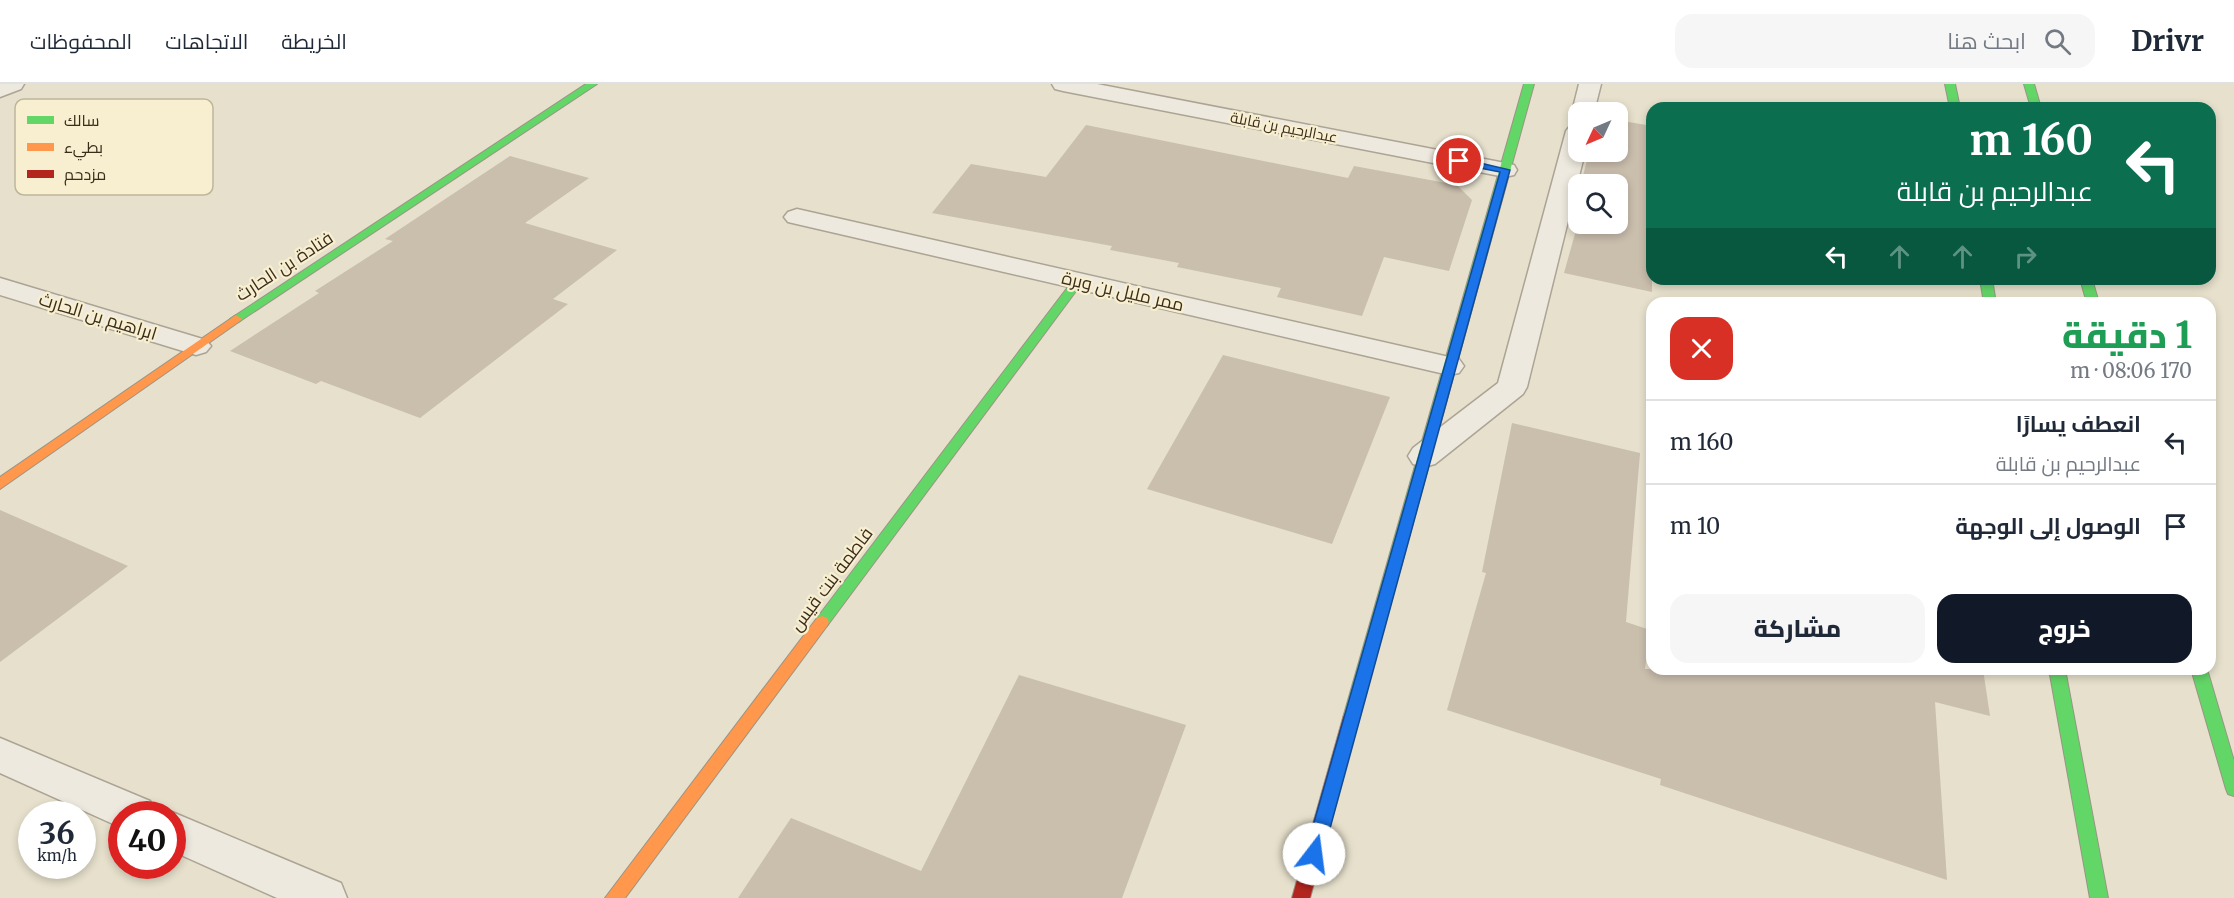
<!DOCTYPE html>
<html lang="ar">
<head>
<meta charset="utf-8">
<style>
	body { margin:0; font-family:Merriweather,Cairo,serif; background:#f6f6f7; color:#1f2937; direction:rtl; height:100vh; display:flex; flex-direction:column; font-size:22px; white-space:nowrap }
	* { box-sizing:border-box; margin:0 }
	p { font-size:20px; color:#747a83 }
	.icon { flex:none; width:33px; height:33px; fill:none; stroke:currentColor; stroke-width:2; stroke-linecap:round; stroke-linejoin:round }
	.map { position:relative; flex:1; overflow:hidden; direction:ltr }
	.details { position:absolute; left:1646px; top:213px; width:570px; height:378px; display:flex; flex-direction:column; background:#fff; border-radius:18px; box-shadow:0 3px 9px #0003; direction:rtl }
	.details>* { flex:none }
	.banner { position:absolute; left:1646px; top:18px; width:570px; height:183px; border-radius:18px; box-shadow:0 3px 9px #0003; direction:rtl; background:#0b6e4f; color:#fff; overflow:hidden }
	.needle { width:39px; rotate:226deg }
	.controls { position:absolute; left:1568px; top:18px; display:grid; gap:12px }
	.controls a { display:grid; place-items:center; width:60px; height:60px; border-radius:12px; background:#fff; box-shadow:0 3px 9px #0003; font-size:30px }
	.speed { position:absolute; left:18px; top:717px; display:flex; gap:12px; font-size:30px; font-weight:700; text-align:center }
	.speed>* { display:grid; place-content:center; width:78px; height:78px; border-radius:50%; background:#fff; box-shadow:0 3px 9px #0003; line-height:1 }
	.speed small { font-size:15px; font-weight:400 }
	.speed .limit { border:9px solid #d22; background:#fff; color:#111 }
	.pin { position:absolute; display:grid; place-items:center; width:51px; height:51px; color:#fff; margin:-26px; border:3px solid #fff; border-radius:50%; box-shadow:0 2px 6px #0007 }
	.me { position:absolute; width:66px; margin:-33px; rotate:15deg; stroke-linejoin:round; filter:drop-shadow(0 0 4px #0008) }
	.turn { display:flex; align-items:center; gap:21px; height:126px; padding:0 24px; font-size:27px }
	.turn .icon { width:78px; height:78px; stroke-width:2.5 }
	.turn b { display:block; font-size:42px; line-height:51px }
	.lanes { display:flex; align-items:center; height:57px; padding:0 24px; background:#0003; justify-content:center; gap:30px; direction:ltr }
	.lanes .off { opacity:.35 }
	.round { display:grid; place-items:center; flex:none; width:63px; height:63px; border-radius:18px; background:#f6f6f7 }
	.summary { display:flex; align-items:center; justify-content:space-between; height:102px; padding:0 24px }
	h1 { font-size:36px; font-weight:800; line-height:45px; color:#1e9e55 }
	.action { display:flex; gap:12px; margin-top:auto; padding:12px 24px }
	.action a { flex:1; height:69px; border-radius:18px; background:#111827; color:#fff; font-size:24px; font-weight:800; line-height:69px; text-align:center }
	.action a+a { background:#f6f6f7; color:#1f2937 }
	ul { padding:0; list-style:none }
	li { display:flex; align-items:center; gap:18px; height:84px; padding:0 24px; border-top:2px solid #e0e1e3 }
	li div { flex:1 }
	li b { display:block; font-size:22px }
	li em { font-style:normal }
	header { display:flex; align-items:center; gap:36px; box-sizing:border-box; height:84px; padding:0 30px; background:#fff; border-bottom:2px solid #e0e1e3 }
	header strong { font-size:28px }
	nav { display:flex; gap:33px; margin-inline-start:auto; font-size:21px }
	.search { width:420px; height:54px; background:#f6f6f7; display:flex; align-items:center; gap:15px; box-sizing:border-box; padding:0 21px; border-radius:18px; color:#747a83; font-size:22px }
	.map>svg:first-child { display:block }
	.building { fill:#cabead }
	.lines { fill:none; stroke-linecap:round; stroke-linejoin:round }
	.street-casing { stroke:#aba495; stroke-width:3 }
	.fast-casing { stroke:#9b9485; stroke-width:2 }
	.slow-casing { stroke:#9b9485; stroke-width:2 }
	.jam-casing { stroke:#9b9485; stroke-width:2 }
	.street { fill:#eee9de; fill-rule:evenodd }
	.fast { fill:#63d668; fill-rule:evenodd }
	.slow { fill:#ff974d; fill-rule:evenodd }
	.jam { fill:#b3261e; fill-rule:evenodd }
	.route { fill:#1a73e8; stroke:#114b97; stroke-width:1.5 }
	.labels { text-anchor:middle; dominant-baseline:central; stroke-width:4.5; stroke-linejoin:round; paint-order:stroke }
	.far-street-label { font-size:15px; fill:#3b2d1c; stroke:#f8efd1 }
	.street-label { font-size:18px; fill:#3b2d1c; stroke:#f8efd1 }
	.key { fill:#f8efd1; stroke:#bfb59b; stroke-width:1.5 }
	.key-label { font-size:16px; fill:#3b2d1c }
</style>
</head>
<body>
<header>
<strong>Drivr</strong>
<div class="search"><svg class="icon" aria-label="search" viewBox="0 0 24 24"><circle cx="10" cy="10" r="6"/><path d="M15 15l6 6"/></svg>ابحث هنا</div>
<nav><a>الخريطة</a><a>الاتجاهات</a><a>المحفوظات</a></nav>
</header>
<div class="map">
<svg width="2234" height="814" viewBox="0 0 2234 814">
	<rect width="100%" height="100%" fill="#e6e0cc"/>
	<g class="building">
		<polygon points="1617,36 1652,42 1652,208 1564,189 1578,139 1617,140 1617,100 1581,100 1589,68 1617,68"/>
		<polygon points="1086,41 1348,94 1354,82 1457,101 1472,116 1449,187 1384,173 1362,232 1277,213 1281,204 1177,183 1179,179 1110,166 1112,162 932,129 971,80 1046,93"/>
		<polygon points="510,72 589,94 525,139 617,166 553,215 568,220 420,334 321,297 316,300 230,267 319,209 315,207 393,157 385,155"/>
		<polygon points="1223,271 1390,313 1332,460 1147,405"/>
		<polygon points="1512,339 1640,369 1626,538 1650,546 1645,585 1983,585 1990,632 1935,618 1947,796 1660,701 1661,695 1447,626 1486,489 1482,488"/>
		<polygon points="0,426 128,482 0,578"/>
		<polygon points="1019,591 1186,641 1122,814 738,814 791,734 921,787"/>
	</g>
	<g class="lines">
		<defs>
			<g id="street">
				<polygon points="0,0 24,0 21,5 0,13"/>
				<polygon points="1052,0 1097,0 1505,79 1514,81 1517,86 1514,91 1505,93 1063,7 1055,5"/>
				<polygon points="1579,0 1601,0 1594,28 1578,28 1578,34 1572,28"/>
				<polygon points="1578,40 1578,68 1585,68 1527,303 1523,310 1435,380 1424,383 1413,380 1408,372 1413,364 1498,299 1566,47 1570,42"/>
				<polygon points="797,125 1449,273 1459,275 1464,282 1459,289 1449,291 788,138 784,133 788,128"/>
				<polygon points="0,194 206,256 211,262 206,268 196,271 0,211"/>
				<polygon points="0,654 150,717 156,730 122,730 122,744 0,689"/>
				<polygon points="172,728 341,799 347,814 277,814 172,767 172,730 165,730"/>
			</g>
			<g id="fast">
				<polygon points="586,0 597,0 240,237 236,239 230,235"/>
				<polygon points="1524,0 1534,0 1359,634 1357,639 1351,641 1345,639 1343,634"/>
				<polygon points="1945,0 1955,0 1960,24 1950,24"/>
				<polygon points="2024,0 2034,0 2041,24 2031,24"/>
				<polygon points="1078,194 1084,197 1082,199 827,542 822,544 817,542 815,538 817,534 1074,195"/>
				<polygon points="1980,195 1992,195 1996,219 1984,219"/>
				<polygon points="2080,195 2092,195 2099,219 2087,219"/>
				<polygon points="2049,585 2065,585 2108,814 2090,814"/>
				<polygon points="2191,585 2207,585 2234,677 2234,712 2228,710 2226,705"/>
			</g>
			<g id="slow">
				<polygon points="236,231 242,235 240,237 0,405 0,393"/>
				<polygon points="822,532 827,534 829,538 827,542 625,814 605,814 817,534"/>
			</g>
			<polygon id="jam" points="1351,627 1357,629 1359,634 1310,814 1292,814 1343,634 1345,629"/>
		</defs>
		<use href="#street" class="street-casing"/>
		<use href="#fast" class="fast-casing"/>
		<use href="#slow" class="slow-casing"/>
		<use href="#jam" class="jam-casing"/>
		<use href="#street" class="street"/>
		<use href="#fast" class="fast"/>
		<use href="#slow" class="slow"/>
		<use href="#jam" class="jam"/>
	</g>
	<polygon class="route" points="1459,74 1510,86 1323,770 1320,776 1314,778 1307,776 1305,770 1500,88 1455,79 1454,77"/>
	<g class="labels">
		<g class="far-street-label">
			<text transform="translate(1284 43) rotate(11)">عبدالرحيم بن قابلة</text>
		</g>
		<g class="street-label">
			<text transform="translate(284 182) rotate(-33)">فتادة بن الحارث</text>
			<text transform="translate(1123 207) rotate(13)">ممر مليل بن وبرة</text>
			<text transform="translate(98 232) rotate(17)">ابراهيم بن الحارث</text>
			<text transform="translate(831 495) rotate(-53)">فاطمة بنت قيس</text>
		</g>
	</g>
	<rect x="15" y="15" width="198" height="96" rx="9" class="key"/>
	<rect x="27" y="32" width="27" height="8" fill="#63d668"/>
	<rect x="27" y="59" width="27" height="8" fill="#ff974d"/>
	<rect x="27" y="86" width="27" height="8" fill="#b3261e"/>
	<g class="key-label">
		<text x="64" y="42">سالك</text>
		<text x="64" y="69">بطيء</text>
		<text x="64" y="96">مزدحم</text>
	</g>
</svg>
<div class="controls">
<a><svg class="needle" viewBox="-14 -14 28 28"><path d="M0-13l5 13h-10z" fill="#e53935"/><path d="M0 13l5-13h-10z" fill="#747a83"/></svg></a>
<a><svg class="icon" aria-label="search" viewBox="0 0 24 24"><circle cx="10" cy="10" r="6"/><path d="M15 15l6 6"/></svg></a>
</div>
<div class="speed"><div>36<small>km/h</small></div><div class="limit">40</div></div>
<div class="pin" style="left:1459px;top:77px;background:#d93025"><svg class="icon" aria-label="arrive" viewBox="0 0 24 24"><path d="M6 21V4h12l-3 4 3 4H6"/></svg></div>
<svg class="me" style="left:1314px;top:770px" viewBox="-20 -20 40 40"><circle r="19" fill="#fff"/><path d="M0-13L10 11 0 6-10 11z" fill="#1a73e8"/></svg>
<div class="banner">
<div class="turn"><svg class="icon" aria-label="left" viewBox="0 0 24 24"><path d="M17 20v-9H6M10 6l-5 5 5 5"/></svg><div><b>160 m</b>عبدالرحيم بن قابلة</div></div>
<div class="lanes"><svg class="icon" aria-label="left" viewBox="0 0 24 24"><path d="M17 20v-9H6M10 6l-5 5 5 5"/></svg><svg class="icon off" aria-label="ahead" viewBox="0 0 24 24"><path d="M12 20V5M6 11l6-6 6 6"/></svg><svg class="icon off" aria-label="ahead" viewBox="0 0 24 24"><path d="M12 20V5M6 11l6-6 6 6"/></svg><svg class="icon off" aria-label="right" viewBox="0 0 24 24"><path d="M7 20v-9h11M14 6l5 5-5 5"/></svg></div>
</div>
<section class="details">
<div class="summary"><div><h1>1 دقيقة</h1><p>170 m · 08:06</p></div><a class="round" style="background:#d93025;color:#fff"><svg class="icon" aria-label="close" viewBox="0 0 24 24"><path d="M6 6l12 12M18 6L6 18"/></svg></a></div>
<ul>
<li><svg class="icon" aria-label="left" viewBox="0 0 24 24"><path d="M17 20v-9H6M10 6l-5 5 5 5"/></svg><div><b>انعطف يسارًا</b><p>عبدالرحيم بن قابلة</p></div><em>160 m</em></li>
<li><svg class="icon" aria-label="arrive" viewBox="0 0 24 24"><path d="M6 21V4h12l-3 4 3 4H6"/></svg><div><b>الوصول إلى الوجهة</b></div><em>10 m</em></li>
</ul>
<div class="action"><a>خروج</a><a>مشاركة</a></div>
</section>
</div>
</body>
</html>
